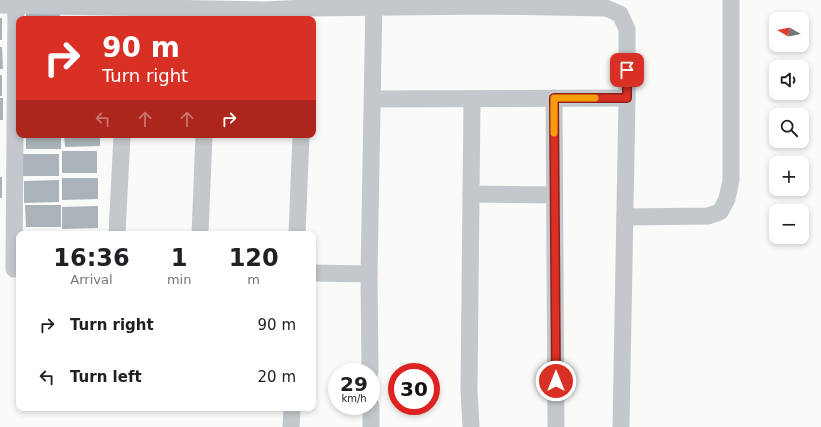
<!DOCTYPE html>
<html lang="en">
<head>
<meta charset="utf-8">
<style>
	body { margin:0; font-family:"DejaVu Sans",sans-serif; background:#f6f6f6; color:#202124; height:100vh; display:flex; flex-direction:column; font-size:15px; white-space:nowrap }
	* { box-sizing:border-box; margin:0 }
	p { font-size:13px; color:#757577 }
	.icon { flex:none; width:22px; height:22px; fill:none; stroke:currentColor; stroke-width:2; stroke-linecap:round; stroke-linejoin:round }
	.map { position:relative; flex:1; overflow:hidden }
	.side { position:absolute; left:16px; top:231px; width:300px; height:180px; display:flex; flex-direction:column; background:#fff; border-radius:8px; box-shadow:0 2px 6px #0003 }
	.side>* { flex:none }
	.banner { position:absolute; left:16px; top:16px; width:300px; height:122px; border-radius:8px; box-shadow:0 2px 6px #0003; background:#d93025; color:#fff; overflow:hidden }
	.needle { width:26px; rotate:279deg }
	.tools { position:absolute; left:769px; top:12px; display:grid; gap:8px }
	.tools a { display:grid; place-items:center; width:40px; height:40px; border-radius:8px; background:#fff; box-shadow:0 2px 6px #0003; font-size:20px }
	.speed { position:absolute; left:328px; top:363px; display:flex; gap:8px; font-size:20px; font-weight:700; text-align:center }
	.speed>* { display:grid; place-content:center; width:52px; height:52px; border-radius:50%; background:#fff; box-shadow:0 2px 6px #0003; line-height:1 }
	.speed small { font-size:10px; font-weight:400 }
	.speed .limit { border:6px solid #d22; background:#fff; color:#111 }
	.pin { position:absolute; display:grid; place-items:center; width:34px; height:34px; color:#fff; margin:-17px; border-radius:8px; box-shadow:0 2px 6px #0006 }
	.me { position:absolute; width:44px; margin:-22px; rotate:0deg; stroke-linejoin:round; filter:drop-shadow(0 0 3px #0008) }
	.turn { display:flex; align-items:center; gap:14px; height:84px; padding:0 20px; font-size:18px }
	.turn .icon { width:52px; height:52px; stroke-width:2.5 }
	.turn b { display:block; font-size:28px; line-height:34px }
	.lanes { display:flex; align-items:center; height:38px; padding:0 20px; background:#0003; justify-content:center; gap:20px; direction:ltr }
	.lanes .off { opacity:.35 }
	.eta { display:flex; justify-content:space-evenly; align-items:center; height:68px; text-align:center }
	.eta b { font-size:24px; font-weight:700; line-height:28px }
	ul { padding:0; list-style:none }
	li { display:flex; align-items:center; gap:12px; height:52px; padding:0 20px }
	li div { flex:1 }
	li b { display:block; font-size:15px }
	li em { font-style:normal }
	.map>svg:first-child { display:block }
	.building { fill:#aab3b9 }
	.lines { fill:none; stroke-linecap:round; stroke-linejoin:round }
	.street { stroke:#c3c8cc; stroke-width:17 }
	.route-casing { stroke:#8d1f18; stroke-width:10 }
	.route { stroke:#d93025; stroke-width:7 }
	.slow { stroke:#f59e0b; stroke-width:7 }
</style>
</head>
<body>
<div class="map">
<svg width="821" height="427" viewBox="0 0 821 427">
	<rect width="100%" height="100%" fill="#fafaf8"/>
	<g class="building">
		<polygon points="26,13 60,14 60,19 26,19"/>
		<rect x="0" y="18" width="2" height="22"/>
		<polygon points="0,47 2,47 3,69 0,69"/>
		<rect x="0" y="75" width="2" height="21"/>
		<rect x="0" y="98" width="3" height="22"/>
		<rect x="26" y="135" width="35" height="14"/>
		<polygon points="64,135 100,135 100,146 65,147"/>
		<rect x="62" y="151" width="35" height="22"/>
		<rect x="23" y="154" width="36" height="22"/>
		<rect x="0" y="177" width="2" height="21"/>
		<polygon points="62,178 98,178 98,199 62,200"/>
		<polygon points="59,180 59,202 24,203 24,181"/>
		<polygon points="25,205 61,205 61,227 26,227"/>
		<polygon points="98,206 98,228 62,229 62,207"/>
	</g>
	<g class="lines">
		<g class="street">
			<polyline points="0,5 264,10 306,8 486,6 606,8 620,14 627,29 627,98 621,427"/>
			<polyline points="554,98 556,427"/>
			<polyline points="373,99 627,98"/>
			<polyline points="471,194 554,195"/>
			<polyline points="625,217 708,216 720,212 727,199 731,180 731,0"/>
			<polyline points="117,234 122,135"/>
			<polyline points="200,234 204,135"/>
			<polyline points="297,234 301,135"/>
			<polyline points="14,269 16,0"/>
			<polyline points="313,273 369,274 374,0"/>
			<polyline points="369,274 370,372"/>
			<polyline points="371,406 371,427"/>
			<polyline points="291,427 292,408"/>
			<polyline points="471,427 469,390 472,99"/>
		</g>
	</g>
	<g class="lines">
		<defs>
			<polyline id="route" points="556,381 554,98 627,98 627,70"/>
		</defs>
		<use href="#route" class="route-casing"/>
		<use href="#route" class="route"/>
		<polyline class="slow" points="554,133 554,98 595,98"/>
	</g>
</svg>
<div class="tools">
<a><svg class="needle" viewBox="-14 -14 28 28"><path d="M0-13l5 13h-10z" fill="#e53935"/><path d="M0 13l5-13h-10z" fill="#757577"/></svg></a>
<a><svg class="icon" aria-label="sound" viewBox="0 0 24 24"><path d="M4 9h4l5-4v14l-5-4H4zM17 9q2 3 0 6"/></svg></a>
<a><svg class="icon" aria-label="search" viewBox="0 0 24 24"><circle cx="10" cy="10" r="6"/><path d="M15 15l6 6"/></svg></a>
<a>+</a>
<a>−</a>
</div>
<div class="speed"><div>29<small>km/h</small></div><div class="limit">30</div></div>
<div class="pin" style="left:627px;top:70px;background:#d93025"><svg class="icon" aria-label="arrive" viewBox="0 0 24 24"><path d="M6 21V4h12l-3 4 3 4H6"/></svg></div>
<svg class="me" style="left:556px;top:381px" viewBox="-20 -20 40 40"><circle r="17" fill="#d93025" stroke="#fff" stroke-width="3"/><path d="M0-11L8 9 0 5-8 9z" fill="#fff"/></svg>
<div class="banner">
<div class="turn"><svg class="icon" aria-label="right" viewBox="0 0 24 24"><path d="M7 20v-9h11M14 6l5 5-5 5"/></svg><div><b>90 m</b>Turn right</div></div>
<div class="lanes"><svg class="icon off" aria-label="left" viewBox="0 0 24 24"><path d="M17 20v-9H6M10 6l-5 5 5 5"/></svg><svg class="icon off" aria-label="ahead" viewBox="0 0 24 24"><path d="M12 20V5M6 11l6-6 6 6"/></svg><svg class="icon off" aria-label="ahead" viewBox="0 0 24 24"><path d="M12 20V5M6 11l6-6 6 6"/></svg><svg class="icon" aria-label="right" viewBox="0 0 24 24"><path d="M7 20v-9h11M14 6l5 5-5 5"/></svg></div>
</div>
<section class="side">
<div class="eta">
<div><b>16:36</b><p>Arrival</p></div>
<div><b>1</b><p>min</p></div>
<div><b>120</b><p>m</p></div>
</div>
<ul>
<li><svg class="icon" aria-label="right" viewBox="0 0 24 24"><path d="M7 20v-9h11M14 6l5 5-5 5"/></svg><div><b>Turn right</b></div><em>90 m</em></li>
<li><svg class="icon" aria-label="left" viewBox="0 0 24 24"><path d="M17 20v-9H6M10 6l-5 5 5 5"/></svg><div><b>Turn left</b></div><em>20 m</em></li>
</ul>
</section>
</div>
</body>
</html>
